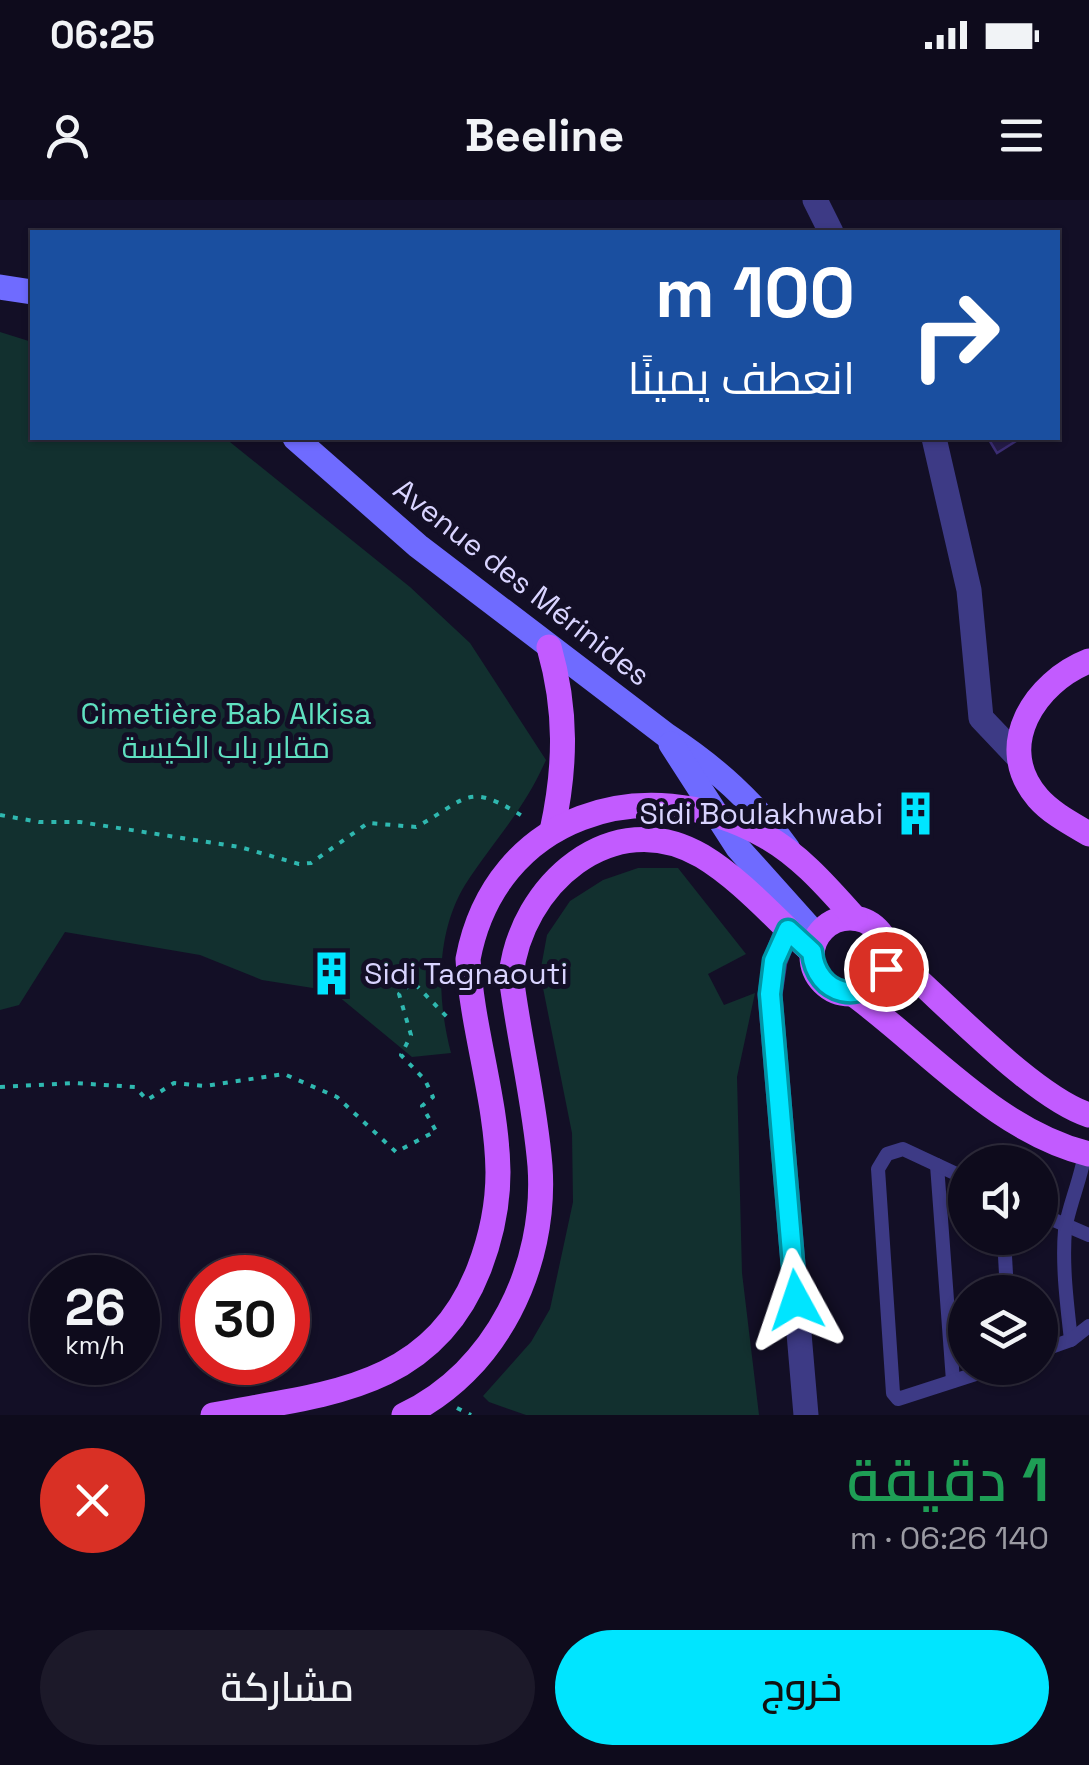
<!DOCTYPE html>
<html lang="ar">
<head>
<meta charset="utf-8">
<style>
	body { margin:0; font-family:"Space Grotesk",Cairo,sans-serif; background:#1c1929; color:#f1f3f6; direction:rtl; height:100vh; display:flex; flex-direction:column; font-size:38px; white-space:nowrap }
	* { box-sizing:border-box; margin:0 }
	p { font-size:32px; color:#9b9ba3 }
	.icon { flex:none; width:55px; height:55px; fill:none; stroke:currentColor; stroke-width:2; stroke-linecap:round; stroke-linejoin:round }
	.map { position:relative; height:1215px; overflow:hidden; direction:ltr }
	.drawer { display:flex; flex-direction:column; background:#0e0b1c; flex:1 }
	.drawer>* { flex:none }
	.hud { position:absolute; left:30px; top:30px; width:1030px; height:210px; border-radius:0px; box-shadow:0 2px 8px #0004,0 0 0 2px #2e2b3b; direction:rtl; background:#1a4fa0; color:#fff; overflow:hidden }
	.tools { position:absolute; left:948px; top:945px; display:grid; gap:20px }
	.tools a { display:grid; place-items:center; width:110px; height:110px; border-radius:50%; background:#0e0b1c; box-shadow:0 2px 8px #0004,0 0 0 2px #2e2b3b; font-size:50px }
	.speed { position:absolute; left:30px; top:1055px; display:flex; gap:20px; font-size:50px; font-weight:700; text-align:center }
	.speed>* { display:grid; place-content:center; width:130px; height:130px; border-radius:50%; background:#0e0b1c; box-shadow:0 2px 8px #0004,0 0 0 2px #2e2b3b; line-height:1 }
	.speed small { font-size:25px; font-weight:400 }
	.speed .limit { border:15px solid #d22; background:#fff; color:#111 }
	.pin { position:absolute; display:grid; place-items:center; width:85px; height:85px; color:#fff; margin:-42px; border:5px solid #fff; border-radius:50%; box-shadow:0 2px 10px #0007 }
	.me { position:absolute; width:110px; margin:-55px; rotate:355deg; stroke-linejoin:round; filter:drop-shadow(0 0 8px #0008) }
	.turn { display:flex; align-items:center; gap:35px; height:210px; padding:0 40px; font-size:45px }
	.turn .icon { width:130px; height:130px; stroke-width:2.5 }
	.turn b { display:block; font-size:70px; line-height:85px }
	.round { display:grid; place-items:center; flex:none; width:105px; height:105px; border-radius:52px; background:#1c1929 }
	.head { display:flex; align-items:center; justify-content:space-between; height:170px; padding:0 40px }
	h1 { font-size:60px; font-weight:600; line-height:75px; color:#1e9e55 }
	.action { display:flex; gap:20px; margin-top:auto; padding:20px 40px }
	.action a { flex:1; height:115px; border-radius:60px; background:#00e5ff; color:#111; font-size:40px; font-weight:600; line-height:115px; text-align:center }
	.action a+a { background:#1c1929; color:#f1f3f6 }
	.status { display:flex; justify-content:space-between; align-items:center; height:70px; padding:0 50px; background:#0e0b1c; direction:ltr }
	.status svg { height:28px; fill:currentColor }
	header { display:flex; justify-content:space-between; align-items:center; height:130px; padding:0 40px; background:#0e0b1c; font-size:45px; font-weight:600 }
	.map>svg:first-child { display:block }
	.green { fill:#12302f }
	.building { fill:#241b47; stroke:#3b2d73; stroke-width:2.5 }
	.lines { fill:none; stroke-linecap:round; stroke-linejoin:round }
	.path { stroke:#2fb8b0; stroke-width:4; stroke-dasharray:5 8; stroke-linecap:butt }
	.lane { stroke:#3d3a85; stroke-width:14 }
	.street { stroke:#3d3a85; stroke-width:25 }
	.secondary { stroke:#6f6bff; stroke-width:25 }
	.primary { stroke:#c25bff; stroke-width:25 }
	.route-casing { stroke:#0095a6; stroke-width:25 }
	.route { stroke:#00e5ff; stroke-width:18 }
	.labels { text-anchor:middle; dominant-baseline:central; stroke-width:10; stroke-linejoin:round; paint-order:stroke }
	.street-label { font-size:30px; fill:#d9d4ff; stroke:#130f26 }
	.park-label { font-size:30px; fill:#5fe0c0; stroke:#130f26 }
	.poi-label { font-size:30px; fill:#d9d4ff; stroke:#130f26; text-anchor:end }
</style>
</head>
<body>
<div class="status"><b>06:25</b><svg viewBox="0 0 49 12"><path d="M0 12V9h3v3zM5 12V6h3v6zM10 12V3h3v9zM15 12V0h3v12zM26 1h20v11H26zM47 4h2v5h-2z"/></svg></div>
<header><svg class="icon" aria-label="menu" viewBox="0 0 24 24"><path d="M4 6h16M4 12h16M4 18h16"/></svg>Beeline<svg class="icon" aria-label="person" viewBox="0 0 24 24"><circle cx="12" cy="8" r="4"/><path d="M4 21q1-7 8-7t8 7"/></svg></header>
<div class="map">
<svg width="1089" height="1215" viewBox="0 0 1089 1215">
	<rect width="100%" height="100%" fill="#130f26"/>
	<g class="green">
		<path d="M0,132L32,142V238H225L410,387L470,443L546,560C523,612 494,640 465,685C435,734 437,800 451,853L412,857L332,791L262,780L200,755L65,732L19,805L0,810Z"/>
		<polygon points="638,668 678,668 746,754 708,774 724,805 755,793 737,877 742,1073 759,1215 526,1215 489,1202 483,1196 531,1142 550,1109 573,1002 572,933 540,773 547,735 570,701 603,680"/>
	</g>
	<g class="building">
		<polygon points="988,238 1021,238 997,253"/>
		<polygon points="919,601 927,619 913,625 905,607"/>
		<polygon points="330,760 345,774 332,787 317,773"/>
	</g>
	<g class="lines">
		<g class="path">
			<path d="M0,615L39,622H80L240,647L299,664L311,663L368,623L416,627C470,598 466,580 527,619"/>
			<polyline points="0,887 75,883 135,887 147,900 174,883 205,886 284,874 337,897 396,952 436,931 422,906 433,897 425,880 401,855 411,835 399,794 413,782 449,819"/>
			<polyline points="457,1208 471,1215"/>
		</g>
		<g class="lane">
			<polyline points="937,965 953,1181"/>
			<polyline points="965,978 903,949 887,954 878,969 893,1193 898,1199 994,1168"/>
			<polyline points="1040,1014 1089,1035"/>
			<polyline points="1004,1038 1007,1092"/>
			<path d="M1071,1140C1067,1104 1062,1066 1065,1030C1068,1008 1081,979 1085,953"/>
			<polyline points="1040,1151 1071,1140 1089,1126"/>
		</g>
		<g class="street">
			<polyline points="815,0 831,32"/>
			<polyline points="934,238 969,390 981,518 1019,558"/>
			<polyline points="787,730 775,761 770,795 806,1215"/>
		</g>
		<g class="secondary">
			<polyline points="0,87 32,92"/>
			<path d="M295,238L418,346L666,535C716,568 753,601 788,649"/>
			<polyline points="671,544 738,648 817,736"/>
		</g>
		<g class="primary">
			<path d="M549,447C567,510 566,567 552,631"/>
			<path d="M1089,461C1035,482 993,546 1038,598C1051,613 1072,624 1089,634"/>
			<circle cx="850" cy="756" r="38"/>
			<path d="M889,754C939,796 1032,897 1089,915"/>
			<path d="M853,794C928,849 996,931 1089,954"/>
			<path d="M213,1215C324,1194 432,1190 479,1069C491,1038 498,1004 498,972C497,900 472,830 468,759C495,615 644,568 765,636C801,656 828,688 855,718"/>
			<path d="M404,1215C496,1172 547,1066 540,966C535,903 519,839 511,776C520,686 612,603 702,656C742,680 777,721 812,752"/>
		</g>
	</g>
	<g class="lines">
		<defs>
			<path id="route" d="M796,1100L770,794L774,761L788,730L812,752C816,796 864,807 886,769"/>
		</defs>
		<use href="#route" class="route-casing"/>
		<use href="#route" class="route"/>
	</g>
	<defs>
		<symbol id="building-bare" viewBox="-9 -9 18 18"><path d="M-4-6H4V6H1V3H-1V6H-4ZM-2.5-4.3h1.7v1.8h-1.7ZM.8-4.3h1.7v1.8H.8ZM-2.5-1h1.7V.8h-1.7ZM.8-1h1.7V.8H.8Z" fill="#00e5ff" stroke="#130f26" stroke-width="2.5" paint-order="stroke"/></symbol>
	</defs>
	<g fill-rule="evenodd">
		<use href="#building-bare" x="884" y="582" width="63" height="63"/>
		<use href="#building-bare" x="300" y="742" width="63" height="63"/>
	</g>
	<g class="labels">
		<g class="street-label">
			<text transform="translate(522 382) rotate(38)">Avenue des Mérinides</text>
		</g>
		<g class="park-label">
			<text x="226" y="513">Cimetière Bab Alkisa<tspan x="226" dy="34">مقابر باب الكيسة</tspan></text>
		</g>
		<g class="poi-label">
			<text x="883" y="613">Sidi Boulakhwabi</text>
			<text x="364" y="773" text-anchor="start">Sidi Tagnaouti</text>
		</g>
	</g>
</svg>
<div class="tools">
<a><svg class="icon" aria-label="sound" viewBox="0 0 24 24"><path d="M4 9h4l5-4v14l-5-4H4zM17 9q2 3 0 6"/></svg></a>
<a><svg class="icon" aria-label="layers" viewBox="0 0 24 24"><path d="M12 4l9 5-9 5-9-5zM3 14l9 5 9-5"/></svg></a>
</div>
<div class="speed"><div>26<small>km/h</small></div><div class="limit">30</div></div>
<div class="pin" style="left:886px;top:769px;background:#d93025"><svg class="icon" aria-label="arrive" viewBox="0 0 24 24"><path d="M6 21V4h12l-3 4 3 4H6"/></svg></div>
<svg class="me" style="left:796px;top:1100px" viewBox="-20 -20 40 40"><path d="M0-17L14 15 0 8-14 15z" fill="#00e5ff" stroke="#fff" stroke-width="4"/></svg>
<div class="hud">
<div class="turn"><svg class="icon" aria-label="right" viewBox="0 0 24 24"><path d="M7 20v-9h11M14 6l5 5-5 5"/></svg><div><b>100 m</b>انعطف يمينًا</div></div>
</div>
</div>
<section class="drawer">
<div class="head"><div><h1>1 دقيقة</h1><p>140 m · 06:26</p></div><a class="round" style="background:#d93025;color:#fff"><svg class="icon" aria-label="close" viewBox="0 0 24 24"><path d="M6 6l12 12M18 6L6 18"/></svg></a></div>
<div class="action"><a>خروج</a><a>مشاركة</a></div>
</section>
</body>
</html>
